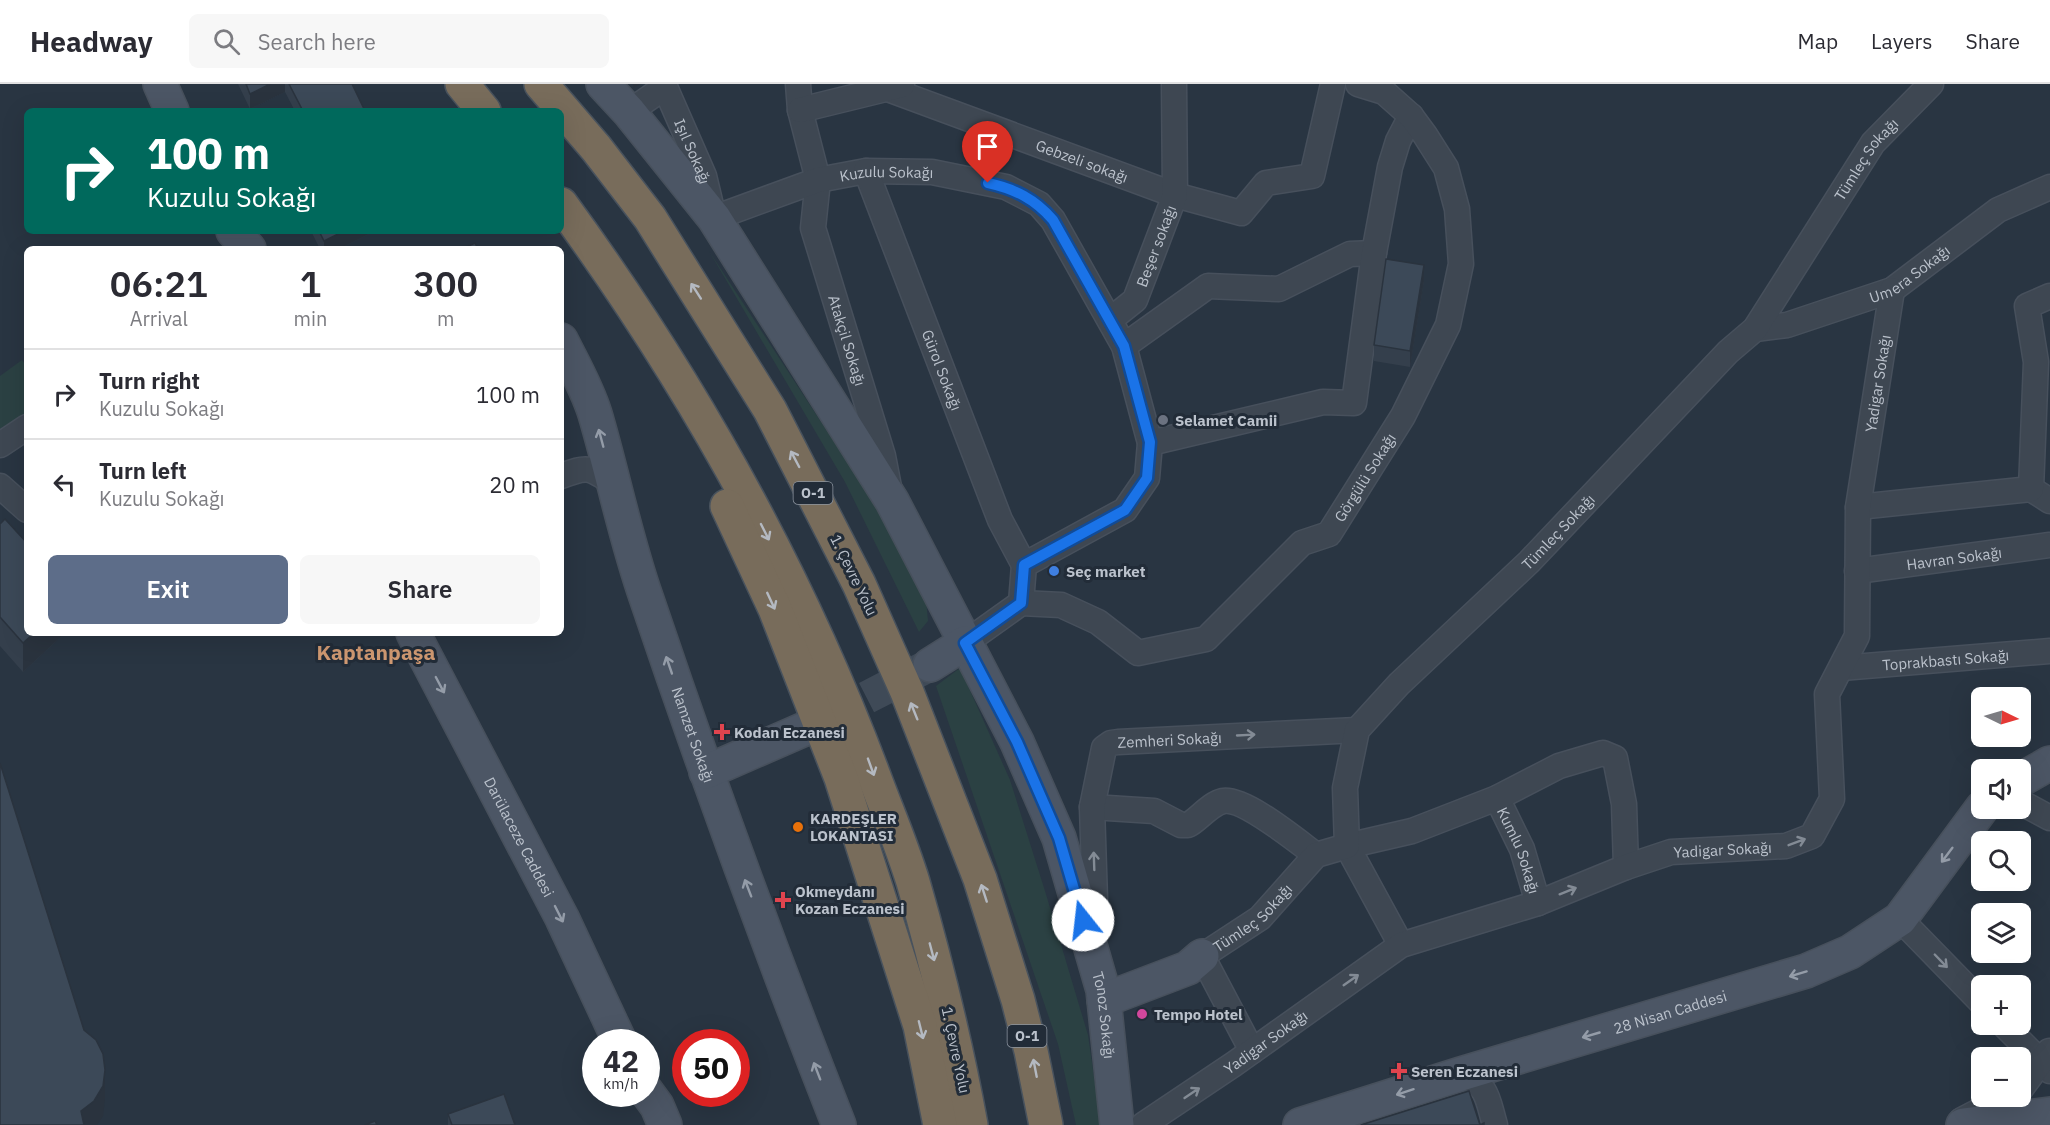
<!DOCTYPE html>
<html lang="en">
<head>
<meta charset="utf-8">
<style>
	body { margin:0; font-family:"IBM Plex Sans",sans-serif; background:#f7f7f7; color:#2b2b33; height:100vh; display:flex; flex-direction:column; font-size:22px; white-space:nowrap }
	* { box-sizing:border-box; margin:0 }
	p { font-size:20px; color:#7c7c81 }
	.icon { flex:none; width:33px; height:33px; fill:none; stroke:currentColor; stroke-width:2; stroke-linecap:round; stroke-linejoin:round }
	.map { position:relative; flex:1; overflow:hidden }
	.panel { position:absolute; left:24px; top:162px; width:540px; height:390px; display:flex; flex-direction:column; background:#fff; border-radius:9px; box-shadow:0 6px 24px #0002 }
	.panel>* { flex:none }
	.hud { position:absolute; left:24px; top:24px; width:540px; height:126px; border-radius:9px; box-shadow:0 6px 24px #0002; background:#00695c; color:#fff; overflow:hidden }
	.needle { width:39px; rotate:95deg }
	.controls { position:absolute; left:1971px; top:603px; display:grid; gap:12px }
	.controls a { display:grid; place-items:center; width:60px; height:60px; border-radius:9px; background:#fff; box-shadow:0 6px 24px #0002; font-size:30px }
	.speed { position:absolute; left:582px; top:945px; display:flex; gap:12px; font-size:30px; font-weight:700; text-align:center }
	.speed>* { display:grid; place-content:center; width:78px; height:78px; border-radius:50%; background:#fff; box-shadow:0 6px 24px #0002; line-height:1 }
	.speed small { font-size:15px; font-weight:400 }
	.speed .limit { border:9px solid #d22; background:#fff; color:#111 }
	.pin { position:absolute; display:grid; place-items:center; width:51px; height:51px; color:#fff; margin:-62px -26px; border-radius:50% 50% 50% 0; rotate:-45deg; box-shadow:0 0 6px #0007 }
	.pin .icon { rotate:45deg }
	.me { position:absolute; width:66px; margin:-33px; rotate:344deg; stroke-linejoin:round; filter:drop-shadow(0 0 4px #0008) }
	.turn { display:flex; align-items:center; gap:21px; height:126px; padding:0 24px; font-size:27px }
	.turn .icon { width:78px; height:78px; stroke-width:2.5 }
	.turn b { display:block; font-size:42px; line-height:51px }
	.eta { display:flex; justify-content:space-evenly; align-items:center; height:102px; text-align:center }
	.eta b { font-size:36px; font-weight:600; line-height:42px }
	.primary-button { display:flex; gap:12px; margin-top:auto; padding:12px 24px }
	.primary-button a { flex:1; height:69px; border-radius:9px; background:#5d6d89; color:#fff; font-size:24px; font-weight:600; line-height:69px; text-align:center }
	.primary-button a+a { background:#f7f7f7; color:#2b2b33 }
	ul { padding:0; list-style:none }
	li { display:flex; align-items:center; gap:18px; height:90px; padding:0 24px; border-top:2px solid #e1e1e2 }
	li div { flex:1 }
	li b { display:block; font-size:22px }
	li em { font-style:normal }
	header { display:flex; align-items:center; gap:36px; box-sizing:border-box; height:84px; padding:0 30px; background:#fff; border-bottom:2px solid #e1e1e2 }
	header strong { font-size:28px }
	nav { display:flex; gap:33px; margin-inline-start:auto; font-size:21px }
	.search { width:420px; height:54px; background:#f7f7f7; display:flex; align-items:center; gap:15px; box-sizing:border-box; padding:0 21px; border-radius:9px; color:#7c7c81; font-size:22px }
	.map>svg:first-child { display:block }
	.green { fill:#2b4143 }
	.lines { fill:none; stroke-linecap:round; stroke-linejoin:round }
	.secondary-tunnel { stroke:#3f4a57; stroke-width:33; stroke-dasharray:33 16; stroke-linecap:butt }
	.street-casing { stroke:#47505c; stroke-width:27 }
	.secondary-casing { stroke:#47505c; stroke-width:36 }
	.highway-casing { stroke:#48525d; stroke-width:36 }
	.street { stroke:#3e4752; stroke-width:24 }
	.secondary { stroke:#4c5665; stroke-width:33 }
	.highway { stroke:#786c5b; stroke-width:33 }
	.wall { fill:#343f4c }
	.shaded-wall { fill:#2a333e }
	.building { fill:#3c4958; stroke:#2a333e; stroke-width:1.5 }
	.oneway { stroke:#b4b9c1 }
	.oneway2 { stroke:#949ca8 }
	.oneway3 { stroke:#838b95 }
	.route-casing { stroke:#114b97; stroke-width:15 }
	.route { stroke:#1a73e8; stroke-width:10 }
	.worship-dot { fill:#6b7280; stroke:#222c38; stroke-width:2 }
	.shop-dot { fill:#3f7fe0; stroke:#222c38; stroke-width:2 }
	.health-dot { fill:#e0444e; stroke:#222c38; stroke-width:2 }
	.food-dot { fill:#e8710a; stroke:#222c38; stroke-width:2 }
	.hotel-dot { fill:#d1479c; stroke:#222c38; stroke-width:2 }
	.labels { text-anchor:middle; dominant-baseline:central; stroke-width:6; stroke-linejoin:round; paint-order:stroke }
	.shield { fill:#222c38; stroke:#8d95a0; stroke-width:1.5 }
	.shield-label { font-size:14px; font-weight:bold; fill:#bbc2cc }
	.street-label { font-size:15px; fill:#bbc2cc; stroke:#222c38 }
	.poi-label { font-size:15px; font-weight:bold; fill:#bbc2cc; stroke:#222c38; text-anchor:start }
	.district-label { font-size:21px; font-weight:bold; fill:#d09972; stroke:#222c38 }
</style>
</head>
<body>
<header>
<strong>Headway</strong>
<div class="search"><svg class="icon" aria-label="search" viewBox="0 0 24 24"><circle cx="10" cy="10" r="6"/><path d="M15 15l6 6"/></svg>Search here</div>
<nav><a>Map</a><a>Layers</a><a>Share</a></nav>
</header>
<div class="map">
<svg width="2050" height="1041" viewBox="0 0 2050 1041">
	<rect width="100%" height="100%" fill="#293542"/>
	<g class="green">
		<polygon points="709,167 907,469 926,515 928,537 919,548 845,398"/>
		<polygon points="22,276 27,283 27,332 0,351 0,292"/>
		<polygon points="960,584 1010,696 1045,807 1088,951 1101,1041 1076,1041 1058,960 936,602"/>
	</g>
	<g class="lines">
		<polyline class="secondary-tunnel" points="823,636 926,583"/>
		<defs>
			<g id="street">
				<path id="s1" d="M798,0L800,26L818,96L813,144L883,372L889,403"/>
				<path id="s2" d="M888,5L1175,111L1241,129L1266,99L1312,92L1333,0"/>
				<polyline points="800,26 902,1"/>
				<path id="s3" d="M629,28L665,3L704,92L714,134L818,96L866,87L932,88L1006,103L1039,120L1053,136L1124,262L1150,359L1147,394L1125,426L1024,481L1021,519L965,559"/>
				<path id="s4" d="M866,87L1000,436L1024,481"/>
				<path id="s5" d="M1110,236L1135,216L1175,111L1174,0"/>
				<path id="s6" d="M1755,245L1787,241L1892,206L1998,126L2050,103"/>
				<polyline points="1124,262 1208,202 1279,205 1350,170 1374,169"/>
				<polyline points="1150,359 1323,318 1354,319 1374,169 1390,83 1398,57 1411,32"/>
				<polyline points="0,361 27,343"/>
				<path d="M561,392C588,382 589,383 613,399"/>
				<polyline points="0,402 27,426"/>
				<polyline points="2031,405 2050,417"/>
				<polyline points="1858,423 2031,405 2036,278 2027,222 2050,212"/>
				<path id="s7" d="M1857,487L2050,461"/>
				<path id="s8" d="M1021,519L1061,521L1098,538L1138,569L1206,555L1302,459L1329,450L1403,332L1448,241L1461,180L1457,125L1446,84L1425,51L1411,32L1384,8L1358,0"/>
				<path id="s9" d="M1841,584L2050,567"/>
				<path id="s10" d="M1497,714L1522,765L1538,819"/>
				<polyline points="2020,718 2050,734"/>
				<path d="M1092,723L1154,727L1181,741H1188C1199,735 1210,720 1223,717C1244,713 1298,758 1316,771"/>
				<polyline points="1900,835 1982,919"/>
				<path id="s11" d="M1090,849L1095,816L1092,723L1104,664L1111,659L1118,658L1357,646"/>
				<polyline points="1401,861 1347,762 1412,747 1497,714 1559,682 1603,669 1615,674 1624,720 1626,783"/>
				<polyline points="2003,940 2050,987"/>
				<path id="s12" d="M1252,967L1202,872L1260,834L1316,771L1347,762L1345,704L1357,646L1399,600L1529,478L1728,268L1755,245L1873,59L1931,0"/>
				<path d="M1461,990C1489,1002 1487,1014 1495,1041"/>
				<polyline points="2020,1006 2049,967"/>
				<polyline points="1962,1036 2008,1012"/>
				<path id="s13" d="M1143,1041L1234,980L1401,861L1538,819L1626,783L1671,768L1786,762L1812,752L1832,715L1827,610L1857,552L1858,423L1892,206"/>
			</g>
			<g id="secondary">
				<polyline points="160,0 172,27"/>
				<path id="s14" d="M603,0L629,28L714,134L892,417L1017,658L1059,754L1103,906L1117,1041"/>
				<polyline points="233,147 249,165"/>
				<path id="s15" d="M561,256C573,280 587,304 595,330C613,391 625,453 646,513C706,691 770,866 839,1041"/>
				<path id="s16" d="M413,549L562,834L620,958"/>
				<polyline points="930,581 965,559"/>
				<polyline points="706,688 816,640"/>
				<polyline points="2020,696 2050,679"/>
				<polyline points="1104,916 1188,884 1202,872"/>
				<polyline points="646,1007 657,1022 665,1041"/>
				<path id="s17" d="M1300,1041L1461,990L1806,887L1850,868L1900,835L1982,724"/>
				<polyline points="1963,1041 2050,1030"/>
			</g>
			<g id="highway">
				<polyline points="462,0 484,27"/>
				<polyline points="541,0 596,64 650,134 770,326 859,500 907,608 980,795 1018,916 1031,967 1046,1041"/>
				<path d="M561,120C689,295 798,489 874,692C887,727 902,762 913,798C936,878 956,959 971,1041"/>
				<polyline points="727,422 775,525 841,694 920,942 940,1041"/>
			</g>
		</defs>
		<use href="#street" class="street-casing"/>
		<use href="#secondary" class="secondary-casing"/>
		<use href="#highway" class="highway-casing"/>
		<use href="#street" class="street"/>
		<use href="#secondary" class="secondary"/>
		<use href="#highway" class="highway"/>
	</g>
	<g class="wall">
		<polygon points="238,0 352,0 365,27 295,27 285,8 250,25"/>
		<polygon points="311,147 375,147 339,165 320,165"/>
		<polygon points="1424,197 1410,283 1374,277 1374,261"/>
		<polygon points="0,440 27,549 65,549 23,588 0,562"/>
		<polygon points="448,1030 515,1041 448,1041"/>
	</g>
	<g class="shaded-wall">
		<polygon points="270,0 285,0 285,8 250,25 250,10"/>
		<polygon points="633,0 640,0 633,4"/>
		<polygon points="344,147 375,147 339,165 324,165 324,157"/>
		<polygon points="1424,181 1424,197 1410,283 1410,267"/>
		<polygon points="34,549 65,549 23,588 23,559"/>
		<polygon points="105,986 105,1015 103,1032 97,1041 81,1041 81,1027"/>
	</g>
	<g class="building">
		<polygon points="246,0 270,0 250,10"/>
		<polygon points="289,0 352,0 365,27 303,27"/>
		<polygon points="319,147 344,147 324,157"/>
		<polygon points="475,159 478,165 462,165"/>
		<polygon points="1386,175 1424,181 1410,267 1374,261"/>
		<polygon points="5,435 27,459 27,549 34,549 23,559 0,533 0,440"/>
		<polygon points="0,679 84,946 96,956 103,970 105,986 103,1002 94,1017 81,1027 84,1041 0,1041"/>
		<polygon points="1469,1007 1480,1041 1484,1039 1484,1041 1361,1041"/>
		<polygon points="504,1010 515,1041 452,1041 448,1030"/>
		<polygon points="375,1037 377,1041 365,1041"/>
	</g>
	<defs><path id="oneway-shaft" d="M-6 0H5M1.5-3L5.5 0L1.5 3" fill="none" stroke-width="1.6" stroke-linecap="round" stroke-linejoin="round" transform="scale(1.5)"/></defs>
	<g class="oneway">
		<use href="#oneway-shaft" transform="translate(696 207) rotate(-123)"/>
		<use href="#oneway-shaft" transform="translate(795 375) rotate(-118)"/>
		<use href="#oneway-shaft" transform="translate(765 448) rotate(63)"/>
		<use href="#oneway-shaft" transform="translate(771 517) rotate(65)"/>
		<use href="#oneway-shaft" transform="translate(914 627) rotate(-112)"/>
		<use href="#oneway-shaft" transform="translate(871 683) rotate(70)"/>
		<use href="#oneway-shaft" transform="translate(984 809) rotate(-108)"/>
		<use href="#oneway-shaft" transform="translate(932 868) rotate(75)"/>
		<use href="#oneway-shaft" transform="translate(921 946) rotate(76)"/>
		<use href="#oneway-shaft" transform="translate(1035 984) rotate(-101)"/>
	</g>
	<g class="oneway2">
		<use href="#oneway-shaft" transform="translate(601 354) rotate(-105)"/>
		<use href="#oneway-shaft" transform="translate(669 581) rotate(-109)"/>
		<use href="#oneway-shaft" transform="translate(440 601) rotate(62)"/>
		<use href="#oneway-shaft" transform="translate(1947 771) rotate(127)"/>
		<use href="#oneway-shaft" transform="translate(748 804) rotate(-111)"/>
		<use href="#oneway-shaft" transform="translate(559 830) rotate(63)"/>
		<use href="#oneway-shaft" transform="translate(1798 890) rotate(163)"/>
		<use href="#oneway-shaft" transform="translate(1591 951) rotate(164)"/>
		<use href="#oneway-shaft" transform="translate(817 987) rotate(-111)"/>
		<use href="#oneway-shaft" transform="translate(1405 1008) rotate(162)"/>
	</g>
	<g class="oneway3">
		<use href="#oneway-shaft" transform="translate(1246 651) rotate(-3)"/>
		<use href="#oneway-shaft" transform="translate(1797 758) rotate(-21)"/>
		<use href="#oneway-shaft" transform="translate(1094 777) rotate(-92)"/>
		<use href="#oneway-shaft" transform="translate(1568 807) rotate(-22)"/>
		<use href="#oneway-shaft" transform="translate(1941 877) rotate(46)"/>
		<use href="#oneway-shaft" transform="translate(1351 896) rotate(-35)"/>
		<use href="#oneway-shaft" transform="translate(1192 1009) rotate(-34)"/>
	</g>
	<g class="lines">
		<defs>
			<path id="route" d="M988,99C1015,105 1035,115 1053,136L1124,262L1150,358L1147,394L1125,426L1024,481L1021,519L965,559L1017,658L1059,754L1083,836"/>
		</defs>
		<use href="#route" class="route-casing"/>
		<use href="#route" class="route"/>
	</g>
	<circle class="worship-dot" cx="1163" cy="336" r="6"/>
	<circle class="shop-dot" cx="1054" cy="487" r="6"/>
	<g class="health-dot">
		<path d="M719 639h6v6h6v6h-6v6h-6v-6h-6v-6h6z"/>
		<path d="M780 807h6v6h6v6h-6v6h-6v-6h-6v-6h6z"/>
		<path d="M1396 978h6v6h6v6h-6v6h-6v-6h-6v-6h6z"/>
	</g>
	<circle class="food-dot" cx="798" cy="743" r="6"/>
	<circle class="hotel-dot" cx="1142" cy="930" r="6"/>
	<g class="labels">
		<g class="shield">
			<rect x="793.5" y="398" width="39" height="22" rx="4.5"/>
			<rect x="1007.5" y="941" width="39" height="22" rx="4.5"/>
		</g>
		<g class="shield-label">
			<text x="813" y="409">O-1</text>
			<text x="1027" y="952">O-1</text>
		</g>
		<g class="street-label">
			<text stroke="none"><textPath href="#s3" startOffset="114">Işıl Sokağı</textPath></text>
			<text stroke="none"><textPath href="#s2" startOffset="207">Gebzeli sokağı</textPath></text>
			<text stroke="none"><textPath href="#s12" startOffset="1179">Tümleç Sokağı</textPath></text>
			<text stroke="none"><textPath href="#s3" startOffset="364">Kuzulu Sokağı</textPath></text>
			<text stroke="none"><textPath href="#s5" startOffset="90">Beşer sokağı</textPath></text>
			<text stroke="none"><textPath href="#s6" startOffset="166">Umera Sokağı</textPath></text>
			<text stroke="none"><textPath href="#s1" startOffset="264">Atakçil Sokağı</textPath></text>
			<text stroke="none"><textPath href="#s4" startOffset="213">Gürol Sokağı</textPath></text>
			<text stroke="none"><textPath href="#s13" startOffset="1210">Yadigar Sokağı</textPath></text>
			<text stroke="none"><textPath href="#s8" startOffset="432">Görgülü Sokağı</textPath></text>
			<text stroke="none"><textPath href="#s12" startOffset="693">Tümleç Sokağı</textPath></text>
			<text stroke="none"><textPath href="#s7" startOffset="98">Havran Sokağı</textPath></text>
			<text transform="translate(854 491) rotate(64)">1. Çevre Yolu</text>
			<text stroke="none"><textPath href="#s9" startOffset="105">Toprakbastı Sokağı</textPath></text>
			<text stroke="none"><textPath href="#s15" startOffset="417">Namzet Sokağı</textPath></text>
			<text stroke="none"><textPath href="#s11" startOffset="254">Zemheri Sokağı</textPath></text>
			<text stroke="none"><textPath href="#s16" startOffset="230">Darülaceze Caddesi</textPath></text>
			<text stroke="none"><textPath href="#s10" startOffset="57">Kumlu Sokağı</textPath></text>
			<text stroke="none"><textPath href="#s13" startOffset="652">Yadigar Sokağı</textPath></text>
			<text stroke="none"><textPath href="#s12" startOffset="171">Tümleç Sokağı</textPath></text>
			<text stroke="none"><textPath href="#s17" startOffset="387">28 Nisan Caddesi</textPath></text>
			<text stroke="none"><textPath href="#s14" startOffset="1068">Tonoz Sokağı</textPath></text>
			<text stroke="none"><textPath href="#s13" startOffset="148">Yadigar Sokağı</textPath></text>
			<text transform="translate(956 966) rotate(78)">1. Çevre Yolu</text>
		</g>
		<g class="poi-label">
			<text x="1175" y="336">Selamet Camii</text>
			<text x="1066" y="487">Seç market</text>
			<text x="734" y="648">Kodan Eczanesi</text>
			<text x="810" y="734">KARDEŞLER<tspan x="810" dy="17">LOKANTASI</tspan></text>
			<text x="795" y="807">Okmeydanı<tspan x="795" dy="17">Kozan Eczanesi</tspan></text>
			<text x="1154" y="930">Tempo Hotel</text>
			<text x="1411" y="987">Seren Eczanesi</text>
		</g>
		<g class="district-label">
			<text x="376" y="568">Kaptanpaşa</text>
		</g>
	</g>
</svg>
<div class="controls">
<a><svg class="needle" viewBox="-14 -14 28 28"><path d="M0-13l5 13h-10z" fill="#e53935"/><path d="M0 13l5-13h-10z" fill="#7c7c81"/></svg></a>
<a><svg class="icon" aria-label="sound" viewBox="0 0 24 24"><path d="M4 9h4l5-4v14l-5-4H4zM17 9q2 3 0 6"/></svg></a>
<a><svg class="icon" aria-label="search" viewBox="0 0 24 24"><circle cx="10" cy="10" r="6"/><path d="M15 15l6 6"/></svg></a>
<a><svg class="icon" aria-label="layers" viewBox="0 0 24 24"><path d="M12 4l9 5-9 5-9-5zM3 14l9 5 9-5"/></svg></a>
<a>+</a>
<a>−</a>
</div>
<div class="speed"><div>42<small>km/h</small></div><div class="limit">50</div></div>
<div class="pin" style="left:988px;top:99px;background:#d93025"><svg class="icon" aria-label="arrive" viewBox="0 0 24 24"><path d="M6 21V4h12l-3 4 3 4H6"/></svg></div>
<svg class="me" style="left:1083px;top:836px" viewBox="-20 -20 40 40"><circle r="19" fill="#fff"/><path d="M0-13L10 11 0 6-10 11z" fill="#1a73e8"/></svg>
<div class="hud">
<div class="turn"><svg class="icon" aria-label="right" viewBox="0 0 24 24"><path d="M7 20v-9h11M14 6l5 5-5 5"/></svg><div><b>100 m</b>Kuzulu Sokağı</div></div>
</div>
<section class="panel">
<div class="eta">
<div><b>06:21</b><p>Arrival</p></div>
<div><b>1</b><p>min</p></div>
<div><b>300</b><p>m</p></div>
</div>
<ul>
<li><svg class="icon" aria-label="right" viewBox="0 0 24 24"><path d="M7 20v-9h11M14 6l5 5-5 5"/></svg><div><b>Turn right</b><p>Kuzulu Sokağı</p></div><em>100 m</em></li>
<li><svg class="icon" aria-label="left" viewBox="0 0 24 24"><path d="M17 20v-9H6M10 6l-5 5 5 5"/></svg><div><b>Turn left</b><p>Kuzulu Sokağı</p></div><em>20 m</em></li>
</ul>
<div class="primary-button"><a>Exit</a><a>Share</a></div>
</section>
</div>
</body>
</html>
